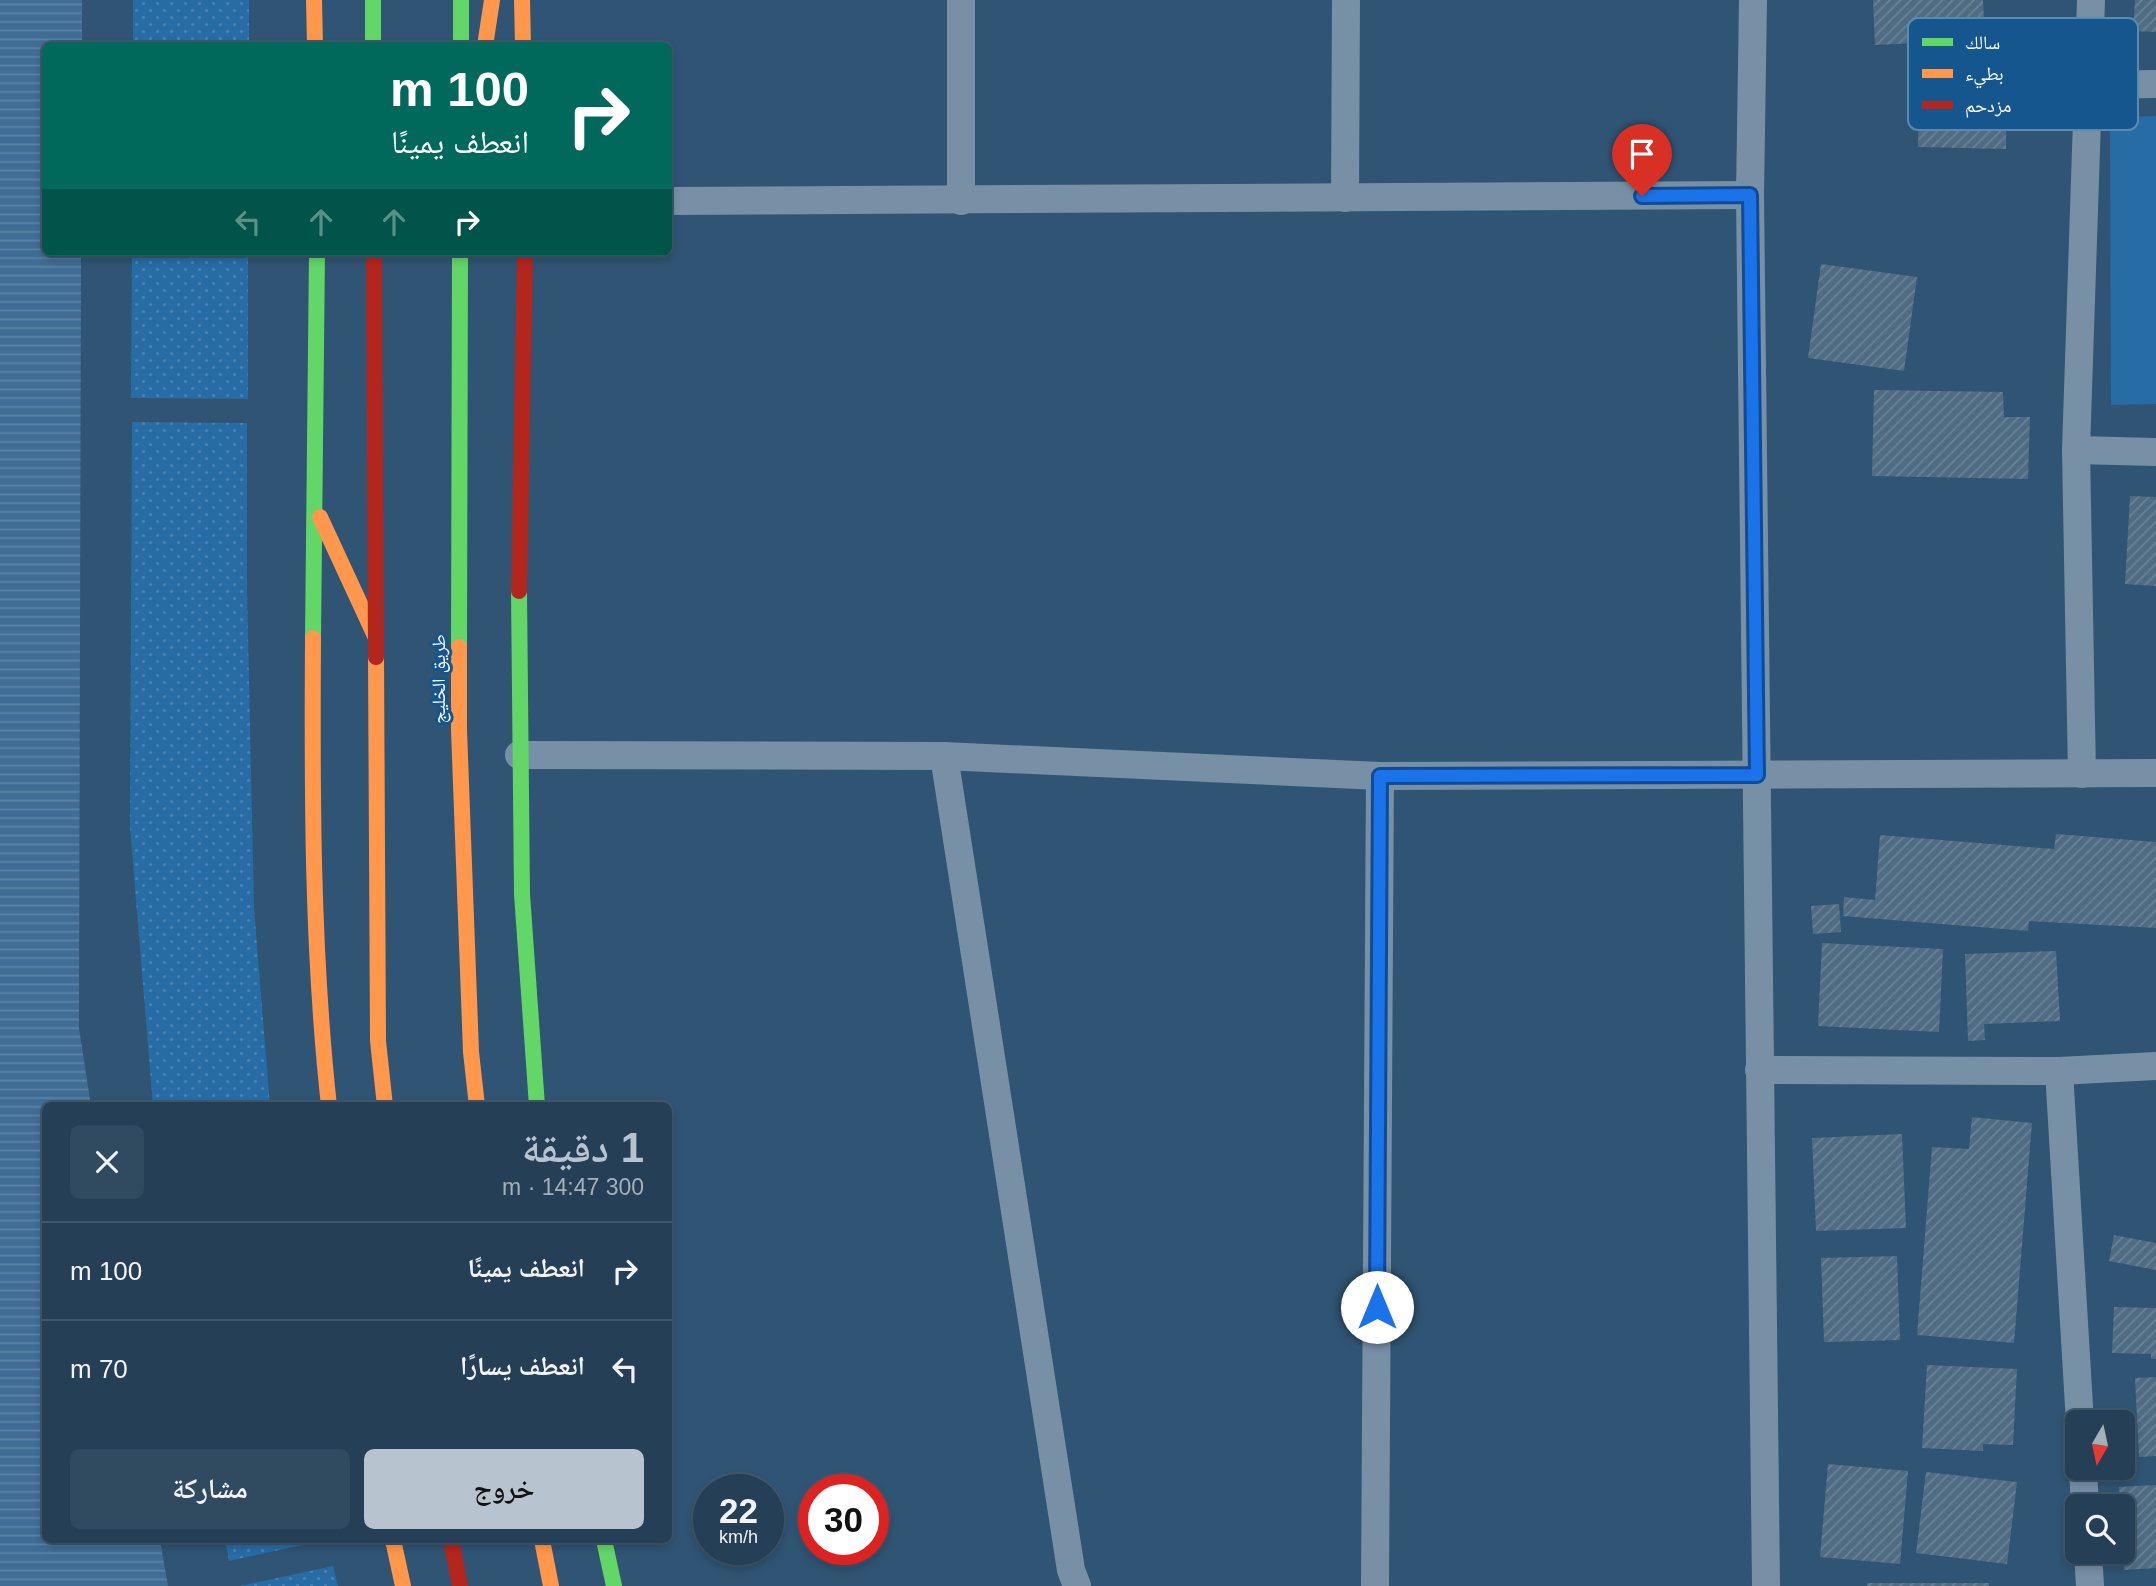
<!DOCTYPE html>
<html lang="ar">
<head>
<meta charset="utf-8">
<style>
	body { margin:0; font-family:Helvetica,"Noto Naskh Arabic",sans-serif; background:#304a60; color:#f1f3f6; direction:rtl; height:100vh; display:flex; flex-direction:column; font-size:26px; white-space:nowrap }
	* { box-sizing:border-box; margin:0 }
	p { font-size:23px; color:#a3afb9 }
	.icon { flex:none; width:38px; height:38px; fill:none; stroke:currentColor; stroke-width:2; stroke-linecap:round; stroke-linejoin:round }
	.map { position:relative; flex:1; overflow:hidden; direction:ltr }
	.panel { position:absolute; left:42px; top:1102px; width:630px; height:441px; display:flex; flex-direction:column; background:#243f56; border-radius:10px; box-shadow:0 4px 10px #0003,0 0 0 2px #41586c; direction:rtl }
	.panel>* { flex:none }
	.hud { position:absolute; left:42px; top:42px; width:630px; height:214px; border-radius:10px; box-shadow:0 4px 10px #0003,0 0 0 2px #41586c; direction:rtl; background:#00695c; color:#fff; overflow:hidden }
	.needle { width:46px; rotate:189deg }
	.tools { position:absolute; left:2065px; top:1410px; display:grid; gap:14px }
	.tools a { display:grid; place-items:center; width:70px; height:70px; border-radius:10px; background:#243f56; box-shadow:0 4px 10px #0003,0 0 0 2px #41586c; font-size:35px }
	.speed { position:absolute; left:693px; top:1474px; display:flex; gap:14px; font-size:35px; font-weight:700; text-align:center }
	.speed>* { display:grid; place-content:center; width:91px; height:91px; border-radius:50%; background:#243f56; box-shadow:0 4px 10px #0003,0 0 0 2px #41586c; line-height:1 }
	.speed small { font-size:18px; font-weight:400 }
	.speed .limit { border:10px solid #d22; background:#fff; color:#111 }
	.pin { position:absolute; display:grid; place-items:center; width:60px; height:60px; color:#fff; margin:-72px -30px; border-radius:50% 50% 50% 0; rotate:-45deg; box-shadow:0 0 7px #0007 }
	.pin .icon { rotate:45deg }
	.me { position:absolute; width:77px; margin:-38px; rotate:0deg; stroke-linejoin:round; filter:drop-shadow(0 0 5px #0008) }
	.turn { display:flex; align-items:center; gap:24px; height:147px; padding:0 28px; font-size:32px }
	.turn .icon { width:91px; height:91px; stroke-width:2.5 }
	.turn b { display:block; font-size:49px; line-height:60px }
	.lanes { display:flex; align-items:center; height:66px; padding:0 28px; background:#0003; justify-content:center; gap:35px; direction:ltr }
	.lanes .off { opacity:.35 }
	.round { display:grid; place-items:center; flex:none; width:74px; height:74px; border-radius:10px; background:#304a60 }
	.overview { display:flex; align-items:center; justify-content:space-between; height:119px; padding:0 28px }
	h1 { font-size:42px; font-weight:600; line-height:52px; color:#b7c3ce }
	.button { display:flex; gap:14px; margin-top:auto; padding:14px 28px }
	.button a { flex:1; height:80px; border-radius:10px; background:#b7c3ce; color:#111; font-size:28px; font-weight:600; line-height:80px; text-align:center }
	.button a+a { background:#304a60; color:#f1f3f6 }
	ul { padding:0; list-style:none }
	li { display:flex; align-items:center; gap:21px; height:98px; padding:0 28px; border-top:2px solid #41586c }
	li div { flex:1 }
	li b { display:block; font-size:26px }
	li em { font-style:normal }
	.map>svg:first-child { display:block }
	.grass { fill:url(#grass-dots) }
	.park { fill:#286ca5 }
	.water { fill:url(#water-rules) }
	.building { fill:url(#building-hatch) }
	.lines { fill:none; stroke-linecap:round; stroke-linejoin:round }
	.street { stroke:#7790a6; stroke-width:28 }
	.fast { stroke:#63d668; stroke-width:16 }
	.slow { stroke:#ff974d; stroke-width:16 }
	.jam { stroke:#b3261e; stroke-width:16 }
	.route-casing { stroke:#114b97; stroke-width:18 }
	.route { stroke:#1a73e8; stroke-width:12 }
	.labels { text-anchor:middle; dominant-baseline:central; stroke-width:6; stroke-linejoin:round; paint-order:stroke }
	.street-label { font-size:19px; fill:#fff; stroke:#15568e }
	.key { fill:#15568e; stroke:#5b89b0; stroke-width:2 }
	.key-label { font-size:19px; fill:#fff }
</style>
</head>
<body>
<div class="map">
<svg width="2156" height="1586" viewBox="0 0 2156 1586">
	<defs>
		<pattern id="grass-dots" width="8" height="8" patternUnits="userSpaceOnUse" patternTransform="scale(1.75)"><rect width="8" height="8" fill="#286ca5"/><path d="M2 2h.1M6 6h.1" fill="none" stroke="#4882b2" stroke-width="1.8" stroke-linecap="round"/></pattern>
		<pattern id="water-rules" width="6" height="5" patternUnits="userSpaceOnUse" patternTransform="scale(1.75)"><rect width="6" height="5" fill="#3f6d95"/><path d="M0 2.5h6" fill="none" stroke="#5c83a5"/></pattern>
		<pattern id="building-hatch" width="6" height="6" patternUnits="userSpaceOnUse" patternTransform="scale(1.75)"><rect width="6" height="6" fill="#4f6c84"/><path d="M-1 1l2-2M0 6l6-6M5 7l2-2" fill="none" stroke="#698296"/></pattern>
	</defs>
	<rect width="100%" height="100%" fill="#305473"/>
	<g class="grass">
		<rect x="133" y="0" width="116" height="45"/>
		<polygon points="132,252 248,252 248,399 131,398"/>
		<polygon points="132,422 247,423 247,590 254,908 270,1106 153,1106 130,827"/>
		<polygon points="225,1540 325,1540 229,1561"/>
		<polygon points="333,1566 338,1586 240,1586"/>
	</g>
	<polygon class="park" points="2156,116 2156,404 2111,405 2110,117"/>
	<polygon class="water" points="0,0 82,0 82,45 46,46 46,252 81,252 79,1028 91,1106 46,1106 46,1540 160,1540 168,1586 0,1586"/>
	<g class="building">
		<polygon points="1873,0 1983,0 1985,40 1875,45"/>
		<polygon points="2135,0 2156,0 2156,32 2133,31"/>
		<polygon points="1920,59 2007,61 2006,149 1918,147"/>
		<polygon points="1821,264 1917,277 1904,371 1808,358"/>
		<polygon points="1874,390 2003,392 2004,417 2030,417 2028,479 1872,476"/>
		<polygon points="2130,496 2156,497 2156,586 2125,584"/>
		<polygon points="2056,834 2156,842 2156,928 2029,921 2028,931 1843,916 1844,897 1875,900 1880,835 2054,849"/>
		<polygon points="1839,904 1841,932 1813,934 1811,906"/>
		<polygon points="1822,943 1943,949 1939,1032 1818,1026"/>
		<polygon points="2056,951 2060,1021 1984,1024 1985,1040 1968,1041 1965,954"/>
		<polygon points="1972,1117 2032,1123 2014,1343 1917,1335 1932,1147 1969,1149"/>
		<polygon points="1902,1134 1906,1228 1816,1231 1812,1138"/>
		<polygon points="2114,1235 2156,1243 2156,1270 2109,1261"/>
		<polygon points="1897,1256 1900,1340 1824,1342 1821,1258"/>
		<polygon points="2114,1307 2156,1308 2156,1359 2151,1359 2151,1354 2112,1353"/>
		<polygon points="1927,1365 2017,1369 2013,1445 1983,1444 1983,1451 1922,1448"/>
		<polygon points="2156,1377 2156,1456 2139,1457 2135,1378"/>
		<polygon points="1828,1464 1908,1471 1900,1564 1820,1557"/>
		<polygon points="1926,1472 2017,1482 2007,1564 1916,1553"/>
		<polygon points="2156,1485 2156,1568 2124,1570 2123,1507 2120,1507 2119,1487"/>
		<rect x="1867" y="1583" width="122" height="3"/>
	</g>
	<g class="lines">
		<g class="street">
			<polyline points="961,0 961,201"/>
			<polyline points="1753,0 1750,195 1766,1586"/>
			<polyline points="2088,85 2156,84"/>
			<polyline points="1345,198 1346,0"/>
			<polyline points="668,201 1750,195"/>
			<polyline points="2076,450 2156,452"/>
			<polyline points="519,755 944,756 1380,776 2156,773"/>
			<polyline points="944,756 1071,1570 1077,1586"/>
			<polyline points="2082,774 2076,450 2091,0"/>
			<polyline points="1759,1070 2059,1071 2156,1066"/>
			<polyline points="2059,1071 2080,1423"/>
			<polyline points="2083,1468 2085,1507"/>
			<polyline points="2088,1552 2090,1586"/>
			<polyline points="1375,1586 1380,776"/>
		</g>
		<g class="fast">
			<polyline points="373,0 373,46"/>
			<polyline points="461,0 461,46"/>
			<polyline points="519,591 522,894 537,1106"/>
			<polyline points="313,638 317,252"/>
			<polyline points="459,647 460,252"/>
			<polyline points="604,1540 614,1586"/>
		</g>
		<g class="slow">
			<polyline points="314,0 315,46"/>
			<polyline points="522,0 523,46"/>
			<polyline points="485,46 492,0"/>
			<polyline points="320,517 375,636"/>
			<path d="M313,638C312,793 312,951 329,1106"/>
			<polyline points="459,647 459,730 471,1052 477,1106"/>
			<polyline points="376,657 378,1041 385,1106"/>
			<polyline points="393,1540 403,1586"/>
			<polyline points="542,1540 551,1586"/>
		</g>
		<g class="jam">
			<polyline points="374,252 376,657"/>
			<polyline points="519,591 525,252"/>
			<polyline points="451,1540 460,1586"/>
		</g>
	</g>
	<g class="lines">
		<defs>
			<polyline id="route" points="1377,1307 1380,776 1757,775 1750,195 1642,196"/>
		</defs>
		<use href="#route" class="route-casing"/>
		<use href="#route" class="route"/>
	</g>
	<g class="labels">
		<g class="street-label">
			<text transform="translate(438 679) rotate(-90)">طريق الخليج</text>
		</g>
	</g>
	<rect x="1908" y="18" width="230" height="112" rx="10" class="key"/>
	<rect x="1922" y="38" width="31" height="8" fill="#63d668"/>
	<rect x="1922" y="69" width="31" height="9" fill="#ff974d"/>
	<rect x="1922" y="101" width="31" height="8" fill="#b3261e"/>
	<g class="key-label">
		<text x="1965" y="49">سالك</text>
		<text x="1965" y="80">بطيء</text>
		<text x="1965" y="112">مزدحم</text>
	</g>
</svg>
<div class="tools">
<a><svg class="needle" viewBox="-14 -14 28 28"><path d="M0-13l5 13h-10z" fill="#e53935"/><path d="M0 13l5-13h-10z" fill="#a3afb9"/></svg></a>
<a><svg class="icon" aria-label="search" viewBox="0 0 24 24"><circle cx="10" cy="10" r="6"/><path d="M15 15l6 6"/></svg></a>
</div>
<div class="speed"><div>22<small>km/h</small></div><div class="limit">30</div></div>
<div class="pin" style="left:1642px;top:196px;background:#d93025"><svg class="icon" aria-label="arrive" viewBox="0 0 24 24"><path d="M6 21V4h12l-3 4 3 4H6"/></svg></div>
<svg class="me" style="left:1377px;top:1307px" viewBox="-20 -20 40 40"><circle r="19" fill="#fff"/><path d="M0-13L10 11 0 6-10 11z" fill="#1a73e8"/></svg>
<div class="hud">
<div class="turn"><svg class="icon" aria-label="right" viewBox="0 0 24 24"><path d="M7 20v-9h11M14 6l5 5-5 5"/></svg><div><b>100 m</b>انعطف يمينًا</div></div>
<div class="lanes"><svg class="icon off" aria-label="left" viewBox="0 0 24 24"><path d="M17 20v-9H6M10 6l-5 5 5 5"/></svg><svg class="icon off" aria-label="ahead" viewBox="0 0 24 24"><path d="M12 20V5M6 11l6-6 6 6"/></svg><svg class="icon off" aria-label="ahead" viewBox="0 0 24 24"><path d="M12 20V5M6 11l6-6 6 6"/></svg><svg class="icon" aria-label="right" viewBox="0 0 24 24"><path d="M7 20v-9h11M14 6l5 5-5 5"/></svg></div>
</div>
<section class="panel">
<div class="overview"><div><h1>1 دقيقة</h1><p>300 m · 14:47</p></div><a class="round"><svg class="icon" aria-label="close" viewBox="0 0 24 24"><path d="M6 6l12 12M18 6L6 18"/></svg></a></div>
<ul>
<li><svg class="icon" aria-label="right" viewBox="0 0 24 24"><path d="M7 20v-9h11M14 6l5 5-5 5"/></svg><div><b>انعطف يمينًا</b></div><em>100 m</em></li>
<li><svg class="icon" aria-label="left" viewBox="0 0 24 24"><path d="M17 20v-9H6M10 6l-5 5 5 5"/></svg><div><b>انعطف يسارًا</b></div><em>70 m</em></li>
</ul>
<div class="button"><a>خروج</a><a>مشاركة</a></div>
</section>
</div>
</body>
</html>
